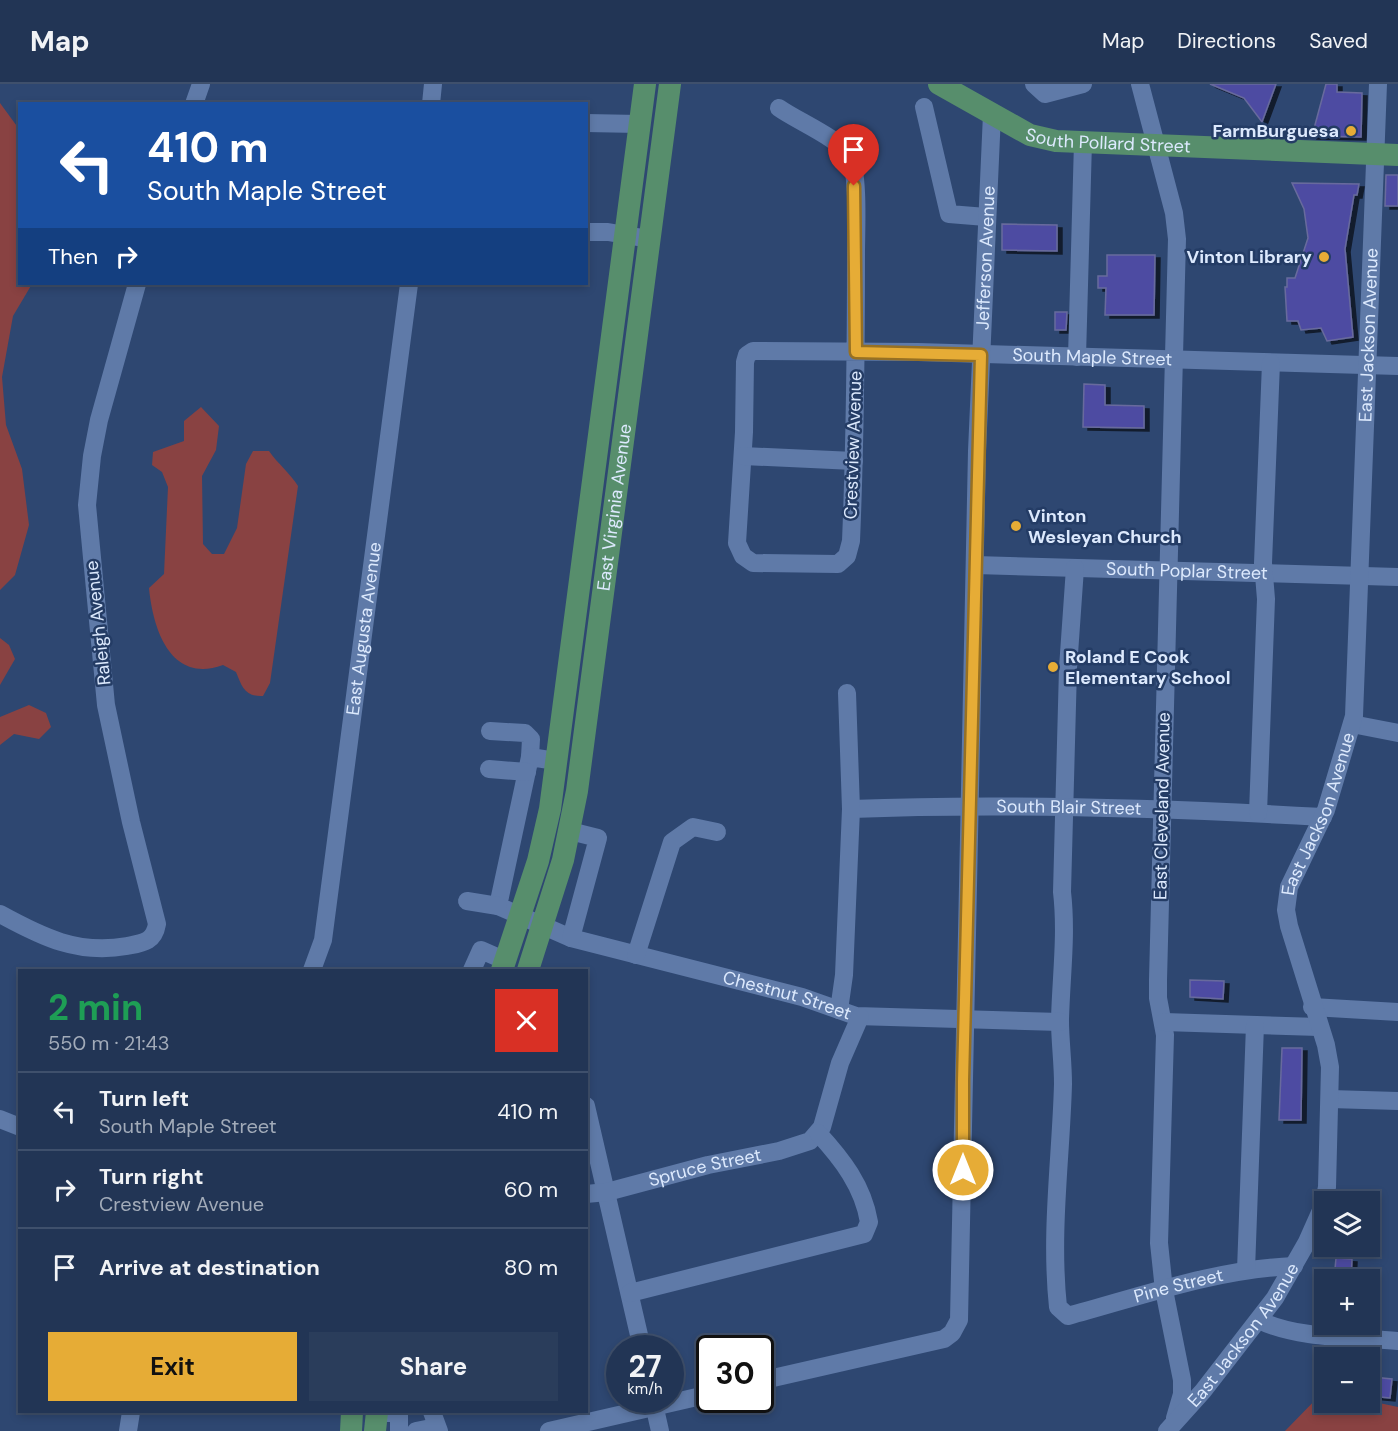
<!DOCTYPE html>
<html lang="en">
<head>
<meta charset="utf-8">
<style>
	body { margin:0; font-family:"DM Sans",sans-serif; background:#2a3d5b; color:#f1f3f6; height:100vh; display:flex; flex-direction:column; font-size:22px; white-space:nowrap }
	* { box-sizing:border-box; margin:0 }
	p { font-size:20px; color:#a2abb9 }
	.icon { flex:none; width:33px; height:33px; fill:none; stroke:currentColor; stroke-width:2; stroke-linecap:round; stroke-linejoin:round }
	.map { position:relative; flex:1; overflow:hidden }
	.side { position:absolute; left:18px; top:885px; width:570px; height:444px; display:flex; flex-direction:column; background:#223555; border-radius:0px; box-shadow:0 3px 9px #0003,0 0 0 2px #3f506c }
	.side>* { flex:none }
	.top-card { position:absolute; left:18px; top:18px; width:570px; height:183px; border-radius:0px; box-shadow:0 3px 9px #0003,0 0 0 2px #3f506c; background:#1a4fa0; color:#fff; overflow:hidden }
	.controls { position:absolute; left:1314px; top:1107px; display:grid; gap:12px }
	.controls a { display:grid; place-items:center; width:66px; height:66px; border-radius:0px; background:#223555; box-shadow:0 3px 9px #0003,0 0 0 2px #3f506c; font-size:30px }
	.speed { position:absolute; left:606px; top:1251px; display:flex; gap:12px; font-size:30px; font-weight:700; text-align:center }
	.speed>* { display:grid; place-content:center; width:78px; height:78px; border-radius:50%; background:#223555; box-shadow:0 3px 9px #0003,0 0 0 2px #3f506c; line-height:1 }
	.speed small { font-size:15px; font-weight:400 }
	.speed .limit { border:3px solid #111; border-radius:9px; background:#fff; color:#111 }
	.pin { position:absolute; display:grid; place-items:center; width:51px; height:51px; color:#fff; margin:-62px -26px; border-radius:50% 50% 50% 0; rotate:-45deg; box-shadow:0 0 6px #0007 }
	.pin .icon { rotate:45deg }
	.me { position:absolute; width:66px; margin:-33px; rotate:0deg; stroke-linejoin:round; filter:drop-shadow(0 0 4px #0008) }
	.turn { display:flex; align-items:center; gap:21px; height:126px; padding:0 30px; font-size:27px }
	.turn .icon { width:78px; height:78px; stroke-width:2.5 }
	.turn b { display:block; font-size:42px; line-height:51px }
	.then { display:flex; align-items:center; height:57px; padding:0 30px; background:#0003; gap:12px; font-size:22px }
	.round { display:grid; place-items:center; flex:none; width:63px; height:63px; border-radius:0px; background:#2a3d5b }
	.summary { display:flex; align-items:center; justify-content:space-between; height:102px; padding:0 30px }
	h1 { font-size:36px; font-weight:700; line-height:45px; color:#1e9e55 }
	.cta { display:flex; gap:12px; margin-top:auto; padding:12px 30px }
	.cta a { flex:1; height:69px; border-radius:0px; background:#e6ac36; color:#111; font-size:24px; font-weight:700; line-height:69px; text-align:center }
	.cta a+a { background:#2a3d5b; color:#f1f3f6 }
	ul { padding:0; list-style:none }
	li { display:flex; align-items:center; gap:18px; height:78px; padding:0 30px; border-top:2px solid #3f506c }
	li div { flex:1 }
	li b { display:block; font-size:22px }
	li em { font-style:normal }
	header { display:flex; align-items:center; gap:36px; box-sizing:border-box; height:84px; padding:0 30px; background:#223555; border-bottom:2px solid #3f506c }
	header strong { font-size:28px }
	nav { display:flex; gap:33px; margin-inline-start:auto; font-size:21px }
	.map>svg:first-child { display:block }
	.green { fill:#894242 }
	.building { fill:#4e4ca2; stroke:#686b9d; stroke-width:1.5; filter:url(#shadow) }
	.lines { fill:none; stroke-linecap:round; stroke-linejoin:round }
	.minor { stroke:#5f7aa8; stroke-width:18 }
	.major { stroke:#578e6c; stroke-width:22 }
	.route-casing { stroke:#967023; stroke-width:15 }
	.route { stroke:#e6ac36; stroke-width:10 }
	.poi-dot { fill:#e6ac36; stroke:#243c65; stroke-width:2 }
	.labels { text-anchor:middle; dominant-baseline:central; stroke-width:5; stroke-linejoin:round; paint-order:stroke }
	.poi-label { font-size:18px; font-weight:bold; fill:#dce9fd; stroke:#243c65; text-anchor:end }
	.street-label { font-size:18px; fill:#dce9fd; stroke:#243c65 }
</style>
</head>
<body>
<header>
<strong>Map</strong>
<nav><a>Map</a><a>Directions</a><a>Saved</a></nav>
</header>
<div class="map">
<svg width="1398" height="1347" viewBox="0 0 1398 1347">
	<defs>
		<filter id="shadow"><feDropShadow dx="5" dy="3" stdDeviation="0" flood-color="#0009"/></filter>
	</defs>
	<rect width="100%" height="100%" fill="#2e4771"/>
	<g class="green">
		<polygon points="0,19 19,45 20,200 32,200 13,232 2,293 6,341 22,385 29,441 15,491 0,506"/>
		<path d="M201,323L219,342L216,366L202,392L203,460L212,470H224L237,444L246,380L253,367H269C278,380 290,389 298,402L270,599L263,612C245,613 242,603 236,588L223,581C171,600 153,546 149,504L164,490L168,403L162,388L152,381L153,368L184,357V337Z"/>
		<polygon points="0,554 9,561 15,575 0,601"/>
		<polygon points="29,621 46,629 51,643 39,655 14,650 0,661 0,633"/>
		<polygon points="1324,1307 1324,1318 1370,1317 1398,1323 1398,1347 1285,1347"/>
	</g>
	<g class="building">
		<polygon points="1210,0 1276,0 1262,38 1244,14"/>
		<polygon points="1326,0 1337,0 1337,8 1362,9 1361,53 1312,52"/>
		<polygon points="1386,91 1398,91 1398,122 1385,122"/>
		<polygon points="1292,99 1359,100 1357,111 1354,111 1345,165 1353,253 1327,257 1321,244 1301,246 1298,237 1287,237 1285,203 1287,203 1287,194 1295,194 1308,154 1304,125"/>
		<polygon points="1002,140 1057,141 1057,167 1002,166"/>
		<polygon points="1107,171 1155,171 1154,231 1105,231 1106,204 1098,204 1098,192 1107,192"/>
		<polygon points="1055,228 1067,228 1066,246 1055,246"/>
		<polygon points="1084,300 1105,301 1105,321 1144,322 1144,344 1083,343"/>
		<polygon points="1190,896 1224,897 1223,915 1190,913"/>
		<polygon points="1282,964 1302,964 1301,1036 1279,1036"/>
		<polygon points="1336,1174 1352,1175 1351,1196 1334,1196"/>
		<polygon points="1372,1293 1392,1295 1390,1314 1370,1312"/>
	</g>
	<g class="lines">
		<g class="minor">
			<polyline points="1034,0 1045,10 1083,0"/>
			<polyline points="1140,0 1174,129 1177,155 1158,896 1158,914 1165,951 1159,1159 1164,1206 1182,1296 1182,1310 1175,1334"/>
			<polyline points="194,20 201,0"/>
			<polyline points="431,20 433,0"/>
			<polyline points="924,23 949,130 986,133"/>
			<path id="s1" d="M779,24C797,37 841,55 850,73C859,91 856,147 856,169C856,265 855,361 851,457L847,472L838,480L753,479L743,472L737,459L744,348L745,278L747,271L753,267L918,268L1398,282"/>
			<polyline points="586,39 639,40"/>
			<polyline points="586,148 608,148 649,155"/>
			<polyline points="1077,273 1083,58"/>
			<polyline points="743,372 854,377"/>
			<path id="s2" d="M975,481L1398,493"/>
			<path id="s3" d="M1075,484L1068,584L1062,808C1067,851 1061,893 1060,936C1060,957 1063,978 1063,1000C1061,1074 1050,1148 1058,1223L1068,1232C1142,1212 1217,1185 1294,1182"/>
			<polyline points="1352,640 1398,649"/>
			<polyline points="490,647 525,649 531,655 530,673"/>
			<path id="s4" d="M556,677L530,673L498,822L571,854L802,913L856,932L1060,938"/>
			<polyline points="489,685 527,688"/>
			<path id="s5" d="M851,725C1008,719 1166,724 1323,733"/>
			<polyline points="1258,729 1266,515 1263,479 1271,279"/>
			<polyline points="570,747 598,754 571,854"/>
			<polyline points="467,817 498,822"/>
			<path d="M0,830C42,853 78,871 127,862C143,859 154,858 157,840L131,738L106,621L87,421L92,372L99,336L137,200"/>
			<polyline points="636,871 672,758 693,743 717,748"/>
			<path id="s6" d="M312,886L323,856L409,200"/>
			<polyline points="472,886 481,866 506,877"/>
			<polyline points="1312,923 1398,928"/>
			<polyline points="839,926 844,891 851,725 847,609"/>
			<polyline points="1164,938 1319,943"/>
			<polyline points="1330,1015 1398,1017"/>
			<polyline points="586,1022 642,1264"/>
			<polyline points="0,1035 20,1043"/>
			<path id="s7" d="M586,1110L607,1108L708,1081L779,1067L810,1057L822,1043L840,979L860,933"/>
			<polyline points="1246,1186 1255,941"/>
			<path d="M630,1209L864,1150L869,1138C863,1102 842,1075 818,1049"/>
			<path d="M1259,1236C1296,1255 1357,1253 1398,1257"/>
			<path id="s8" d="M760,1297L944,1255L952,1249L959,1236L977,367L992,30"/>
			<polyline points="653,1316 660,1347"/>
			<polyline points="399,1328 399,1347"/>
			<polyline points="432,1328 439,1347"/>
			<polyline points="377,1329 399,1329"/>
			<polyline points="128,1347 131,1328"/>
			<polyline points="416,1347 436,1343"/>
			<polyline points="549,1347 710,1310"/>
			<path id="s9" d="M1167,1347L1203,1307L1275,1214L1307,1158L1323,1122L1327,1103L1330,983L1326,961L1289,842L1286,826L1289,803L1326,726L1354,632L1378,0"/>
		</g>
		<g class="major">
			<path id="s10" d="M939,0L1030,51L1056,57L1398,71"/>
			<polyline points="502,886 538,777 550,725 645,0"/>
			<path id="s11" d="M528,886L563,776L577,707L670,0"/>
			<polyline points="351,1347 352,1328"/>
			<polyline points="375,1347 377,1328"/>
		</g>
	</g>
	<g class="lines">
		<defs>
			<polyline id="route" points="854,102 856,268 981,271 963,997 963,1086"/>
		</defs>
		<use href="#route" class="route-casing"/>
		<use href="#route" class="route"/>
	</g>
	<g class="poi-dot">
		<circle cx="1351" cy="47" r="6"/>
		<circle cx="1324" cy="173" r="6"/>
		<circle cx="1016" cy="442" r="6"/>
		<circle cx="1053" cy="583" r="6"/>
	</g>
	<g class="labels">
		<g class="poi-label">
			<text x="1339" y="47">FarmBurguesa</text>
			<text x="1312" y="173">Vinton Library</text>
			<text x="1028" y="432" text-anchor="start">Vinton<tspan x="1028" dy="21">Wesleyan Church</tspan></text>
			<text x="1065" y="573" text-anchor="start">Roland E Cook<tspan x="1065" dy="21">Elementary School</tspan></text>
		</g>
		<g class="street-label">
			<text stroke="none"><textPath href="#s10" startOffset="183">South Pollard Street</textPath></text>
			<text stroke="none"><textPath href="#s8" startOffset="1276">Jefferson Avenue</textPath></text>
			<text stroke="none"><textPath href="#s9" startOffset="1166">East Jackson Avenue</textPath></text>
			<text stroke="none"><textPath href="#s1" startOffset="1146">South Maple Street</textPath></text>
			<text transform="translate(853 361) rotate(-88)">Crestview Avenue</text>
			<text stroke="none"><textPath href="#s11" startOffset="472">East Virginia Avenue</textPath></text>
			<text stroke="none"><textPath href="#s2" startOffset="212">South Poplar Street</textPath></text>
			<text transform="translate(98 539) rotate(-96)">Raleigh Avenue</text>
			<text stroke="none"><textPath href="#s6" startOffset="346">East Augusta Avenue</textPath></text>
			<text transform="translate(1162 722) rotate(-89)">East Cleveland Avenue</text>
			<text stroke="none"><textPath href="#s5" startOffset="218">South Blair Street</textPath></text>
			<text stroke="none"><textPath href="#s9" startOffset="680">East Jackson Avenue</textPath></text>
			<text stroke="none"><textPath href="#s4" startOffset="482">Chestnut Street</textPath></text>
			<text stroke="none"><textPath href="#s7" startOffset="122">Spruce Street</textPath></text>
			<text stroke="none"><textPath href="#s3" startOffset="868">Pine Street</textPath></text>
			<text stroke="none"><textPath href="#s9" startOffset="123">East Jackson Avenue</textPath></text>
		</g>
	</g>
</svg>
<div class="controls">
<a><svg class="icon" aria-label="layers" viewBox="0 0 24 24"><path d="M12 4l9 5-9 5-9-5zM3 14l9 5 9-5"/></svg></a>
<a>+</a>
<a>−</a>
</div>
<div class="speed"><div>27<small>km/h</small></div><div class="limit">30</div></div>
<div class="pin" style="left:854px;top:102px;background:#d93025"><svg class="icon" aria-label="arrive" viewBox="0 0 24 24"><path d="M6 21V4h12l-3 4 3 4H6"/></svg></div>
<svg class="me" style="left:963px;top:1086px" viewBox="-20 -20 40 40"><circle r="17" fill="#e6ac36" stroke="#fff" stroke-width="3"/><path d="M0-11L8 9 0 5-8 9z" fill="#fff"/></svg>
<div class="top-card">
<div class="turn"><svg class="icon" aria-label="left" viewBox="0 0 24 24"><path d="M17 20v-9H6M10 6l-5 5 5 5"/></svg><div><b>410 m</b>South Maple Street</div></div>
<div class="then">Then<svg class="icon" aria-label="right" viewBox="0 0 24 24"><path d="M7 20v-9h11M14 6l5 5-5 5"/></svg></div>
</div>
<section class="side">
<div class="summary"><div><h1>2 min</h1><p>550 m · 21:43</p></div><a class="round" style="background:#d93025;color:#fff"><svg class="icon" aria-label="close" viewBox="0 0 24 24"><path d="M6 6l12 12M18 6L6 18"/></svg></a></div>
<ul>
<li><svg class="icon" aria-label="left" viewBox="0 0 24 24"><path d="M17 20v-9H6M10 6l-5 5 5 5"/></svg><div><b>Turn left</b><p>South Maple Street</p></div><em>410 m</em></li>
<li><svg class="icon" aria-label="right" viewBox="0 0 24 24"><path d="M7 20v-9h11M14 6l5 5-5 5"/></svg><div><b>Turn right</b><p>Crestview Avenue</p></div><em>60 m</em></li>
<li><svg class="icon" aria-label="arrive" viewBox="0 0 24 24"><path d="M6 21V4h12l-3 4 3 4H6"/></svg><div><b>Arrive at destination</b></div><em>80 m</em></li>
</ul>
<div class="cta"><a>Exit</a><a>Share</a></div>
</section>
</div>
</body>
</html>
